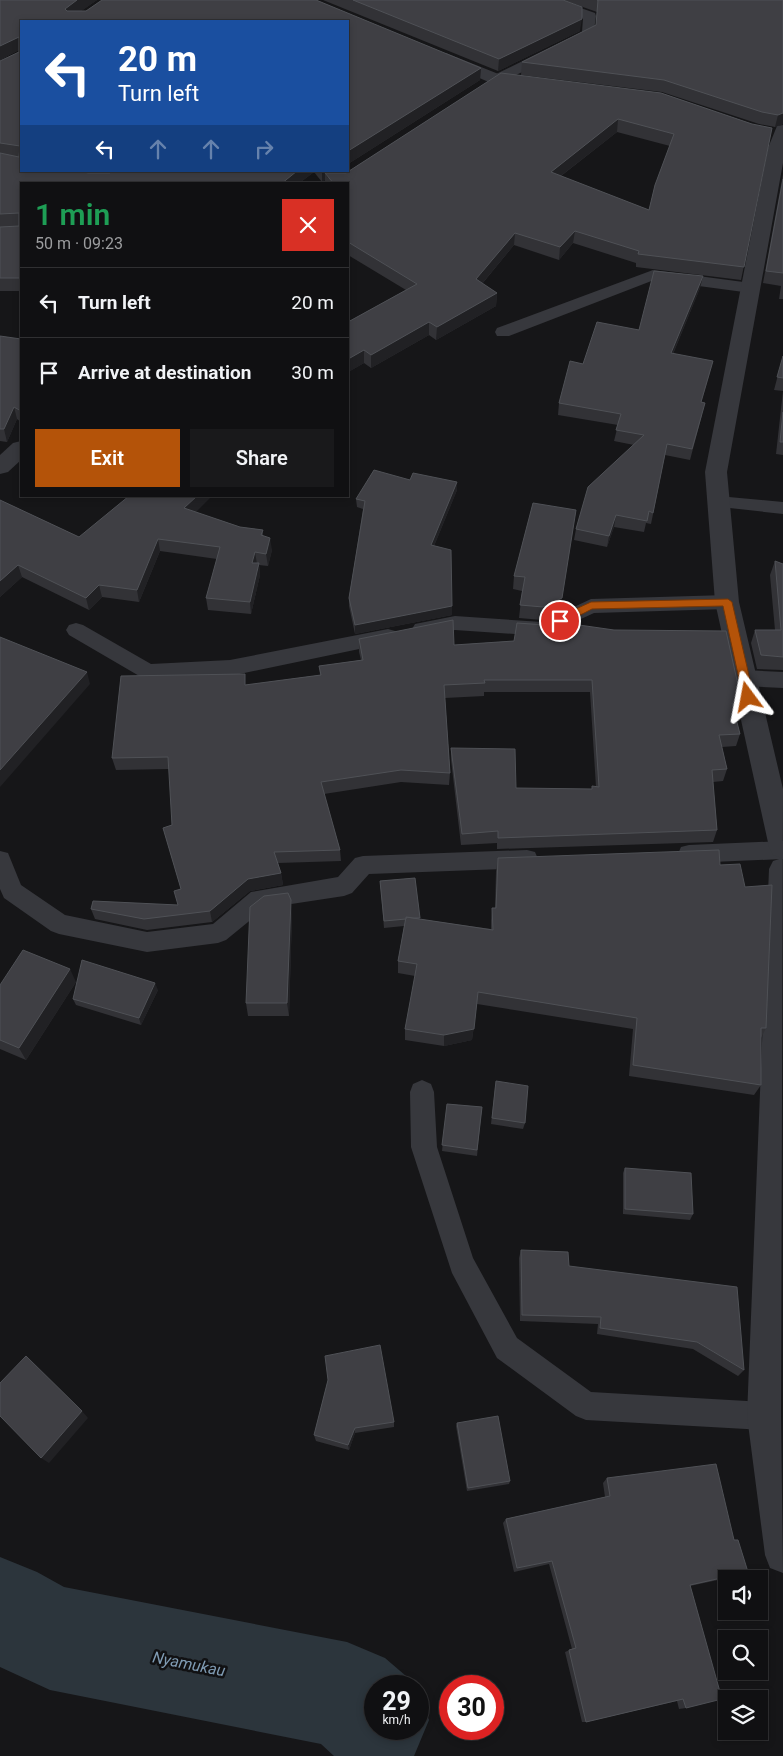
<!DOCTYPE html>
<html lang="en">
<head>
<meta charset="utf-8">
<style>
	body { margin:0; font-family:Roboto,sans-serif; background:#19191b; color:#f1f3f6; height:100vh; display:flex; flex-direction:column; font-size:19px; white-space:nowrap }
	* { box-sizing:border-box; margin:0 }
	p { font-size:16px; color:#9c9d9f }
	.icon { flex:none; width:28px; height:28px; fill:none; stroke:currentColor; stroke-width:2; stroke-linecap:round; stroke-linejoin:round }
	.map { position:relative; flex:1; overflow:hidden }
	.panel { position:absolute; left:20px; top:182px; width:329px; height:315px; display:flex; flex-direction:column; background:#101012; border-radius:0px; box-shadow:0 2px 8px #0003,0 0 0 1px #303032 }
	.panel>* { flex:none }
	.guide { position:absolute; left:20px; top:20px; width:329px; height:152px; border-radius:0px; box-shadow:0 2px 8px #0003,0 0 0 1px #303032; background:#1a4fa0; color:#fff; overflow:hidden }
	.controls { position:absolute; left:718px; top:1570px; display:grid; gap:10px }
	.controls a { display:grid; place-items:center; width:50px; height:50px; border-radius:0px; background:#101012; box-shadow:0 2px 8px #0003,0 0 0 1px #303032; font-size:25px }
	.speed { position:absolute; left:364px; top:1675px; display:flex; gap:10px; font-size:25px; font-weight:700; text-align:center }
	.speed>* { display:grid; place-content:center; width:65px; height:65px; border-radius:50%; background:#101012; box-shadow:0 2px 8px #0003,0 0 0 1px #303032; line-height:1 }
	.speed small { font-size:12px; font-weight:400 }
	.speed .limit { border:8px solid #d22; background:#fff; color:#111 }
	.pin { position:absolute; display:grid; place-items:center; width:42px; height:42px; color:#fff; margin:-21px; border:2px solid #fff; border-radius:50%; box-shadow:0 1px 5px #0007 }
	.me { position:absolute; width:55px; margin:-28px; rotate:347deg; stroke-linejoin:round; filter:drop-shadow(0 0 4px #0008) }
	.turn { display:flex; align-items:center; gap:18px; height:105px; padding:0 15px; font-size:22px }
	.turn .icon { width:65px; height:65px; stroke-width:2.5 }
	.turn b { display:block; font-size:35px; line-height:42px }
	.lanes { display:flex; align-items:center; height:48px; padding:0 15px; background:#0003; justify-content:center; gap:25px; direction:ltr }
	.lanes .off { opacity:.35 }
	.round { display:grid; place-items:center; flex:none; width:52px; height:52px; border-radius:0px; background:#19191b }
	.head { display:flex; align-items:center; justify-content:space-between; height:85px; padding:0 15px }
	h1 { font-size:30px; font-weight:600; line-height:38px; color:#1e9e55 }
	.button { display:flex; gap:10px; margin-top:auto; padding:10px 15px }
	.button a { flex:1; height:58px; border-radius:0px; background:#b45309; color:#fff; font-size:20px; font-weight:600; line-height:58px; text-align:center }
	.button a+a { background:#19191b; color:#f1f3f6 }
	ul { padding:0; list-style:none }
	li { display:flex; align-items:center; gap:15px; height:70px; padding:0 15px; border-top:1px solid #303032 }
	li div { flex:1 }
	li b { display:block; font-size:19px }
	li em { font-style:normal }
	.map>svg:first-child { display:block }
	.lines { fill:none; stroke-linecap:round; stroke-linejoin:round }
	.river { fill:#2c353c; fill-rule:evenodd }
	.service { fill:#37383d; fill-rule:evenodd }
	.minor { fill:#37383d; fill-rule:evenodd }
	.wall { fill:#323236; fill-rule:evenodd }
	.shaded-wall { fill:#212124 }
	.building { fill:#3f3f44; stroke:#4f5156; fill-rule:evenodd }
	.route { fill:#b45309; stroke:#753606 }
	.labels { text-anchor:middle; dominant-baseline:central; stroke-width:5; stroke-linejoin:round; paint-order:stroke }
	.near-water-label { font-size:16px; font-style:italic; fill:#7f9bb3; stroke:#111113 }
</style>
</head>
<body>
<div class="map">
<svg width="783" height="1756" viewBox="0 0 783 1756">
	<rect width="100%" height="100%" fill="#161618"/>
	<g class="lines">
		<polygon class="river" points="0,1557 37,1572 64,1587 347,1642 385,1658 413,1682 415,1686 375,1686 375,1729 418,1729 418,1692 429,1720 414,1756 334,1756 321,1744 50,1690 0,1667"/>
		<g class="service">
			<polygon points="540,0 558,0 595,13 596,16 593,37 502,82 492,82 490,79 492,76 582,32 583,18 542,3"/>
			<polygon points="653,270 751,283 757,285 759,288 757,291 751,293 654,280 509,336 497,336 495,332 497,328"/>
			<polygon points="718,496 783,502 783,514 712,506 709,502 712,498"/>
			<polygon points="727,595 734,597 737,602 734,607 727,609 594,613 544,636 455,630 422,636 415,634 412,629 415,624 455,616 542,622 591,599"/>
			<polygon points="76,623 83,625 151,664 230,660 388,629 395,631 398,636 395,641 388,643 230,676 148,680 141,677 69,635 66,630 69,625"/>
			<polygon points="744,670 783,672 783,688 744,686 737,683 734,678 737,673"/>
			<polygon points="783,841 783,859 689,863 681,861 678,854 681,847 689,845"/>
			<polygon points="527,850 535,852 538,859 535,866 527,868 369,874 352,893 344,896 265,908 226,940 218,943 147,952 59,934 51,931 4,898 0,889 0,851 8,853 21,885 65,915 147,932 213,924 251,892 338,877 355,858 363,856"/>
			<polygon points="422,1080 431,1084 434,1092 437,1147 473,1258 517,1338 591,1392 764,1402 774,1406 778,1416 774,1426 764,1430 586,1420 576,1416 497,1358 452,1273 411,1147 410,1092 413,1084"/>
		</g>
		<g class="minor">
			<polygon points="446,53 501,75 537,80 539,84 537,88 531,89 491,83 440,61 438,58 440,55"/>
			<polygon points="783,125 783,163 727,472 739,602 783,789 781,1416 783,1573 770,1568 765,1555 747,1416 769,869 773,861 782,858 773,855 769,847 715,602 705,472 768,148 777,126"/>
			<polygon points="21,441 21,460 8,472 0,474 0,455 13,443"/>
		</g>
	</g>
	<g class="wall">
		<path d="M0,0H97L81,11H86L102,0H316L481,68L480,80L348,164V21H21V171H81L88,173H95L90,171H337L334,173H346L501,73L661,93L752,124L772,128L741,280L636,267V263L573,243L559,260L514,245L482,284L497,293L496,306L436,340L429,335L371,368L364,363L350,371L348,369V322L406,290L348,255V184H325V180L322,182L314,172L298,184H21V291H0V61L19,52V50L0,60ZM617,132L670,146L655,185L649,210L561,176Z"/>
		<polygon points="323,0 563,0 580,31 498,71"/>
		<polygon points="563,0 783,0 783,124 775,127 759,124 662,92 521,75 522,62 596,25 597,12"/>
		<polygon points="783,174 783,299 779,299 781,286 763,283"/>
		<polygon points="703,276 700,288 673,354 713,361 701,402 702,415 690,460 665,455 651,524 646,523 644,532 614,527 607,547 574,540 576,529 634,445 614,441 618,425 558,415 559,403 583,364 639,330"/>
		<polygon points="0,336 21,339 21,422 17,419 7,442 0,441"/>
		<polygon points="783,356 783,455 776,454 783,391 774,390"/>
		<polygon points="410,480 457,482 457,490 434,546 452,606 452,615 355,634 349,606 349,598 363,509 357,507 356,499"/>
		<polygon points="0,500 79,537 195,512 240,527 263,530 263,535 272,550 268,566 259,565 260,575 251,614 208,610 206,598 217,559 160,551 139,602 102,597 89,610 22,577 0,597"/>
		<polygon points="533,503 560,612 542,620 519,618 522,591 513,589 514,576"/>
		<polygon points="775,561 783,564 783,670 757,669 751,643 755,630 775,630 770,575"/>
		<polygon points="558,622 742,703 738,715 735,715 740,734 736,746 722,747 727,769 723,781 713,782 717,830 713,842 497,849 497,843 461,845 451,760 451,748 516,788 592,789 592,786 596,787 590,692 484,692 484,696 445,698 450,773 449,785 401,782 324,794 340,850 341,861 278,863 281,873 283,885 250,891 212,922 147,930 95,919 91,909 178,905 181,889 163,828 172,825 169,769 116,770 112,758 247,685 320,675 319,666 361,660 359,652 359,639 454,645 514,641 546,625"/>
		<polygon points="498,858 720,865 766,1028 761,1038 761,1085 754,1095 629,1076 633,1029 477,1004 472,1040 444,1046 405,1040 405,1029 415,976 398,973 398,961 404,926 384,928 380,881 415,878 419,919 491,929 491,920 492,908 495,908 496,871"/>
		<polygon points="292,914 289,1016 248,1016 246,1003"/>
		<polygon points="76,982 26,1060 0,1049 0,985"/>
		<polygon points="158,990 141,1025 76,1005 73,999"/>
		<polygon points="495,1087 525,1123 523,1129 491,1124"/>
		<polygon points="447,1104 482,1107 477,1156 442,1151"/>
		<polygon points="625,1168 693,1214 690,1220 623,1214 623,1173"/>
		<polygon points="521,1250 569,1266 744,1370 738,1376 693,1349 597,1334 598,1324 520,1321 519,1258"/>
		<polygon points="328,1380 394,1422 394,1427 355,1433 349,1450 316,1441 314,1435"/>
		<polygon points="457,1423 510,1481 509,1484 467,1491 456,1426"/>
		<polygon points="607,1478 734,1540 748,1572 741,1575 690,1586 686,1708 679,1709 677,1701 586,1722 582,1722 565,1652 572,1649 549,1564 514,1572 503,1523 506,1519 605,1497 603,1483"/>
	</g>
	<g class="shaded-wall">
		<polygon points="77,0 97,0 67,21 65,9"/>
		<polygon points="582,19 580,31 498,71 499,59"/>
		<polygon points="19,37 21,49 0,60 0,46"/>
		<polygon points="481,68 480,80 348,164 348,151"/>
		<polygon points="783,113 783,124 775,127 778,115"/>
		<polygon points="618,119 617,132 549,185 551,172"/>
		<polygon points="297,171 314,171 314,172 298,184 281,184"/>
		<polygon points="322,171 337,171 328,178 325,173 325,180 322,182"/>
		<polygon points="575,231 573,243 559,260 560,247"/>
		<polygon points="515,233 514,245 475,292 476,279"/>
		<polygon points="703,276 700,288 668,365 671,353"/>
		<polygon points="497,293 496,306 436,340 437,327"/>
		<polygon points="429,322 429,335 371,368 371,355"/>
		<polygon points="364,350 364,363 350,371 350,358"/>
		<polygon points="713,361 710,373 698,414 701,402"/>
		<polygon points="14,407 17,419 7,442 4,429"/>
		<polygon points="457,482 457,490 431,553 431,545"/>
		<polygon points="197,496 212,496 187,521 184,508"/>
		<polygon points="576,510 560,612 542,620 543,607"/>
		<polygon points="616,515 614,527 607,547 609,536"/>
		<polygon points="270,538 272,550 268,566 266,554"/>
		<polygon points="158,539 160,551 139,602 137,590"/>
		<polygon points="255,552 257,564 252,563"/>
		<polygon points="259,563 260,575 251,614 250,602"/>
		<polygon points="18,565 22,577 0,597 0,581"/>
		<polygon points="99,585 102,597 89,610 86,598"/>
		<polygon points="452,606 452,615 355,634 355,625"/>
		<polygon points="87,672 90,684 0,787 0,770"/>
		<polygon points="281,873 283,885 250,891 212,922 210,911 248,879"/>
		<polygon points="291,900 292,914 289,1016 287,1003"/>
		<polygon points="70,969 76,982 26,1060 19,1048"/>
		<polygon points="155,983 158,990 141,1025 139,1018"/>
		<polygon points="478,992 472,1040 444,1046 444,1035"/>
		<polygon points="82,1411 88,1418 49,1463 41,1458"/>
		<polygon points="355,1428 355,1433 349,1450 348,1445"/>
	</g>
	<g class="building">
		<polygon points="0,0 77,0 65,9 67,11 86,11 102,0 316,0 481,68 348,151 348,21 21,21 21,171 81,171 88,173 110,173 109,171 297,171 281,184 21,184 21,278 0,278 0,227 19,226 19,213 0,214 0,153 19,157 20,146 0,143 0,61 19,52 19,37 0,46"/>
		<polygon points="353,0 563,0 582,7 582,19 499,59"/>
		<polygon points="597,0 783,0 783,113 778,115 762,112 664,80 522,62 596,25 598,0"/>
		<path d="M501,73L661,93L752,124L772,128L744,267L638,254L639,251L575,231L560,247L515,233L476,279L497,293L437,327L429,322L371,355L364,350L350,358L348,357V322L417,284L348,242V184H334L325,173H346ZM618,119L674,134L655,185L649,210L551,172Z"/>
		<polygon points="783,179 783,273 766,271"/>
		<polygon points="654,271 703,276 671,353 713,361 701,402 705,403 692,449 667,444 653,513 649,511 647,521 616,515 609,536 576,529 588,487 644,435 616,430 621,414 559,403 570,361 583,364 597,322 639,330"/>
		<polygon points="0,336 21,339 21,411 14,407 4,429 0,429"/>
		<polygon points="783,356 783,378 777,377"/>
		<polygon points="783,412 783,442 780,442"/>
		<polygon points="374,470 410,480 413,473 457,482 431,545 451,550 452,606 355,625 349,598 365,501 356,499"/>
		<polygon points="129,496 197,496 184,508 240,527 263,530 261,535 270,538 266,554 255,552 252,563 259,563 250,602 206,598 220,547 158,539 137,590 99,585 86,598 18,565 0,581 0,500 79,537"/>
		<polygon points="533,503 576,510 562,598 543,607 520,605 525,577 514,576"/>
		<polygon points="775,561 783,564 783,657 761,655 755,630 781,630"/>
		<polygon points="453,620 454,645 514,641 517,623 546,625 558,620 558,622 614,630 726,631 742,703 732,703 740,734 719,735 727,769 712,770 717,830 498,838 498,831 462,834 451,748 515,749 516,788 592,789 592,786 599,787 592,680 484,680 485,683 444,685 450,773 401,770 321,782 340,850 274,852 281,873 248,879 210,911 144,919 91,909 93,901 178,905 174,891 181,889 163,828 172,825 168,757 112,758 121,676 245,674 245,685 321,675 319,666 363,660 359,639"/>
		<polygon points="0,637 87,672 0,770"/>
		<polygon points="719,850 720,865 740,864 745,887 772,885 766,1028 761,1028 761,1085 633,1065 637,1018 478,992 474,1029 444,1035 405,1029 417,964 398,961 406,917 493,930 492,908 496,908 498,858"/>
		<polygon points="415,878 420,918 414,918 406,917 406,919 384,921 380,881"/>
		<polygon points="288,893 291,900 287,1003 246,1003 250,907 264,896"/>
		<polygon points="23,950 70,969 19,1048 0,1040 0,985"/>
		<polygon points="82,960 155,983 139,1018 73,999"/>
		<polygon points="496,1081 528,1086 525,1123 492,1118"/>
		<polygon points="447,1104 482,1107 477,1150 442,1145"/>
		<polygon points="625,1168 691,1173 693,1214 625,1209"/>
		<polygon points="521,1250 568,1252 569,1266 737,1287 744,1370 697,1342 600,1328 601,1317 522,1315"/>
		<polygon points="380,1345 394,1422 355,1428 348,1445 314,1435 328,1380 325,1356"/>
		<polygon points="26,1356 82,1411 41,1458 0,1416 0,1383"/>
		<polygon points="498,1416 510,1481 468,1488 457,1423"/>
		<polygon points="716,1464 734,1540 738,1540 748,1572 690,1585 722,1699 686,1708 683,1699 586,1722 569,1650 576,1648 552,1561 517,1568 506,1519 610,1496 607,1478"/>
	</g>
	<polygon class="route" points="728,599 732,602 754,697 748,701 743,697 723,606 592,609 563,624 556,624 555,621 556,618 591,602"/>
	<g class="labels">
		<g class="near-water-label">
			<text transform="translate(189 1664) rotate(11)">Nyamukau</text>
		</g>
	</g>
</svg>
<div class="controls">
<a><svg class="icon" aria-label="sound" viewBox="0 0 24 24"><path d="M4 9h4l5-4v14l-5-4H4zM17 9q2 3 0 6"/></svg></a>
<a><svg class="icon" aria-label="search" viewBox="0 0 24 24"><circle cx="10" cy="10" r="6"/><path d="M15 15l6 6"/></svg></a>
<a><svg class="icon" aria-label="layers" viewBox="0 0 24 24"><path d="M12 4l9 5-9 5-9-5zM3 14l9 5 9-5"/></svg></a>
</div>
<div class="speed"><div>29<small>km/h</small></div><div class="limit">30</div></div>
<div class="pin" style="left:560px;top:621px;background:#d93025"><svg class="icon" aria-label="arrive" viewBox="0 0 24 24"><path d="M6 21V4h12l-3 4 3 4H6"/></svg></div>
<svg class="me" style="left:748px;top:697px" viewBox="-20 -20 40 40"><path d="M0-17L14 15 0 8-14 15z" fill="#b45309" stroke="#fff" stroke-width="4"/></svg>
<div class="guide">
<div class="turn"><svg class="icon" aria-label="left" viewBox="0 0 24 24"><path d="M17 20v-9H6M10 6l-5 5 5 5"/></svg><div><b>20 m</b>Turn left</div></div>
<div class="lanes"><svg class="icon" aria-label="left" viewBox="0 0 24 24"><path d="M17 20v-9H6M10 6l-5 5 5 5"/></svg><svg class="icon off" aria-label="ahead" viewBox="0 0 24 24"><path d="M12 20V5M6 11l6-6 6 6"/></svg><svg class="icon off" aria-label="ahead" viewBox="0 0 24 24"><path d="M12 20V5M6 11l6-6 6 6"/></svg><svg class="icon off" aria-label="right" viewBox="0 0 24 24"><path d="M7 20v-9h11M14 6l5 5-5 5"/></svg></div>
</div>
<section class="panel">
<div class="head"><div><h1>1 min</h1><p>50 m · 09:23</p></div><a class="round" style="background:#d93025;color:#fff"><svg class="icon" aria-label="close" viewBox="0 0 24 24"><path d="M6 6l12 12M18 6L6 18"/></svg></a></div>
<ul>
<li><svg class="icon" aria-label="left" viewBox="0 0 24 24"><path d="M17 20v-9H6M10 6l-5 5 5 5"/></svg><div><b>Turn left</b></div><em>20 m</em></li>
<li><svg class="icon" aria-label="arrive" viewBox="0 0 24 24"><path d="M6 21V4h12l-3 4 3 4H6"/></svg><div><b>Arrive at destination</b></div><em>30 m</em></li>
</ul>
<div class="button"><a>Exit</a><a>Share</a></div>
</section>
</div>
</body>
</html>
